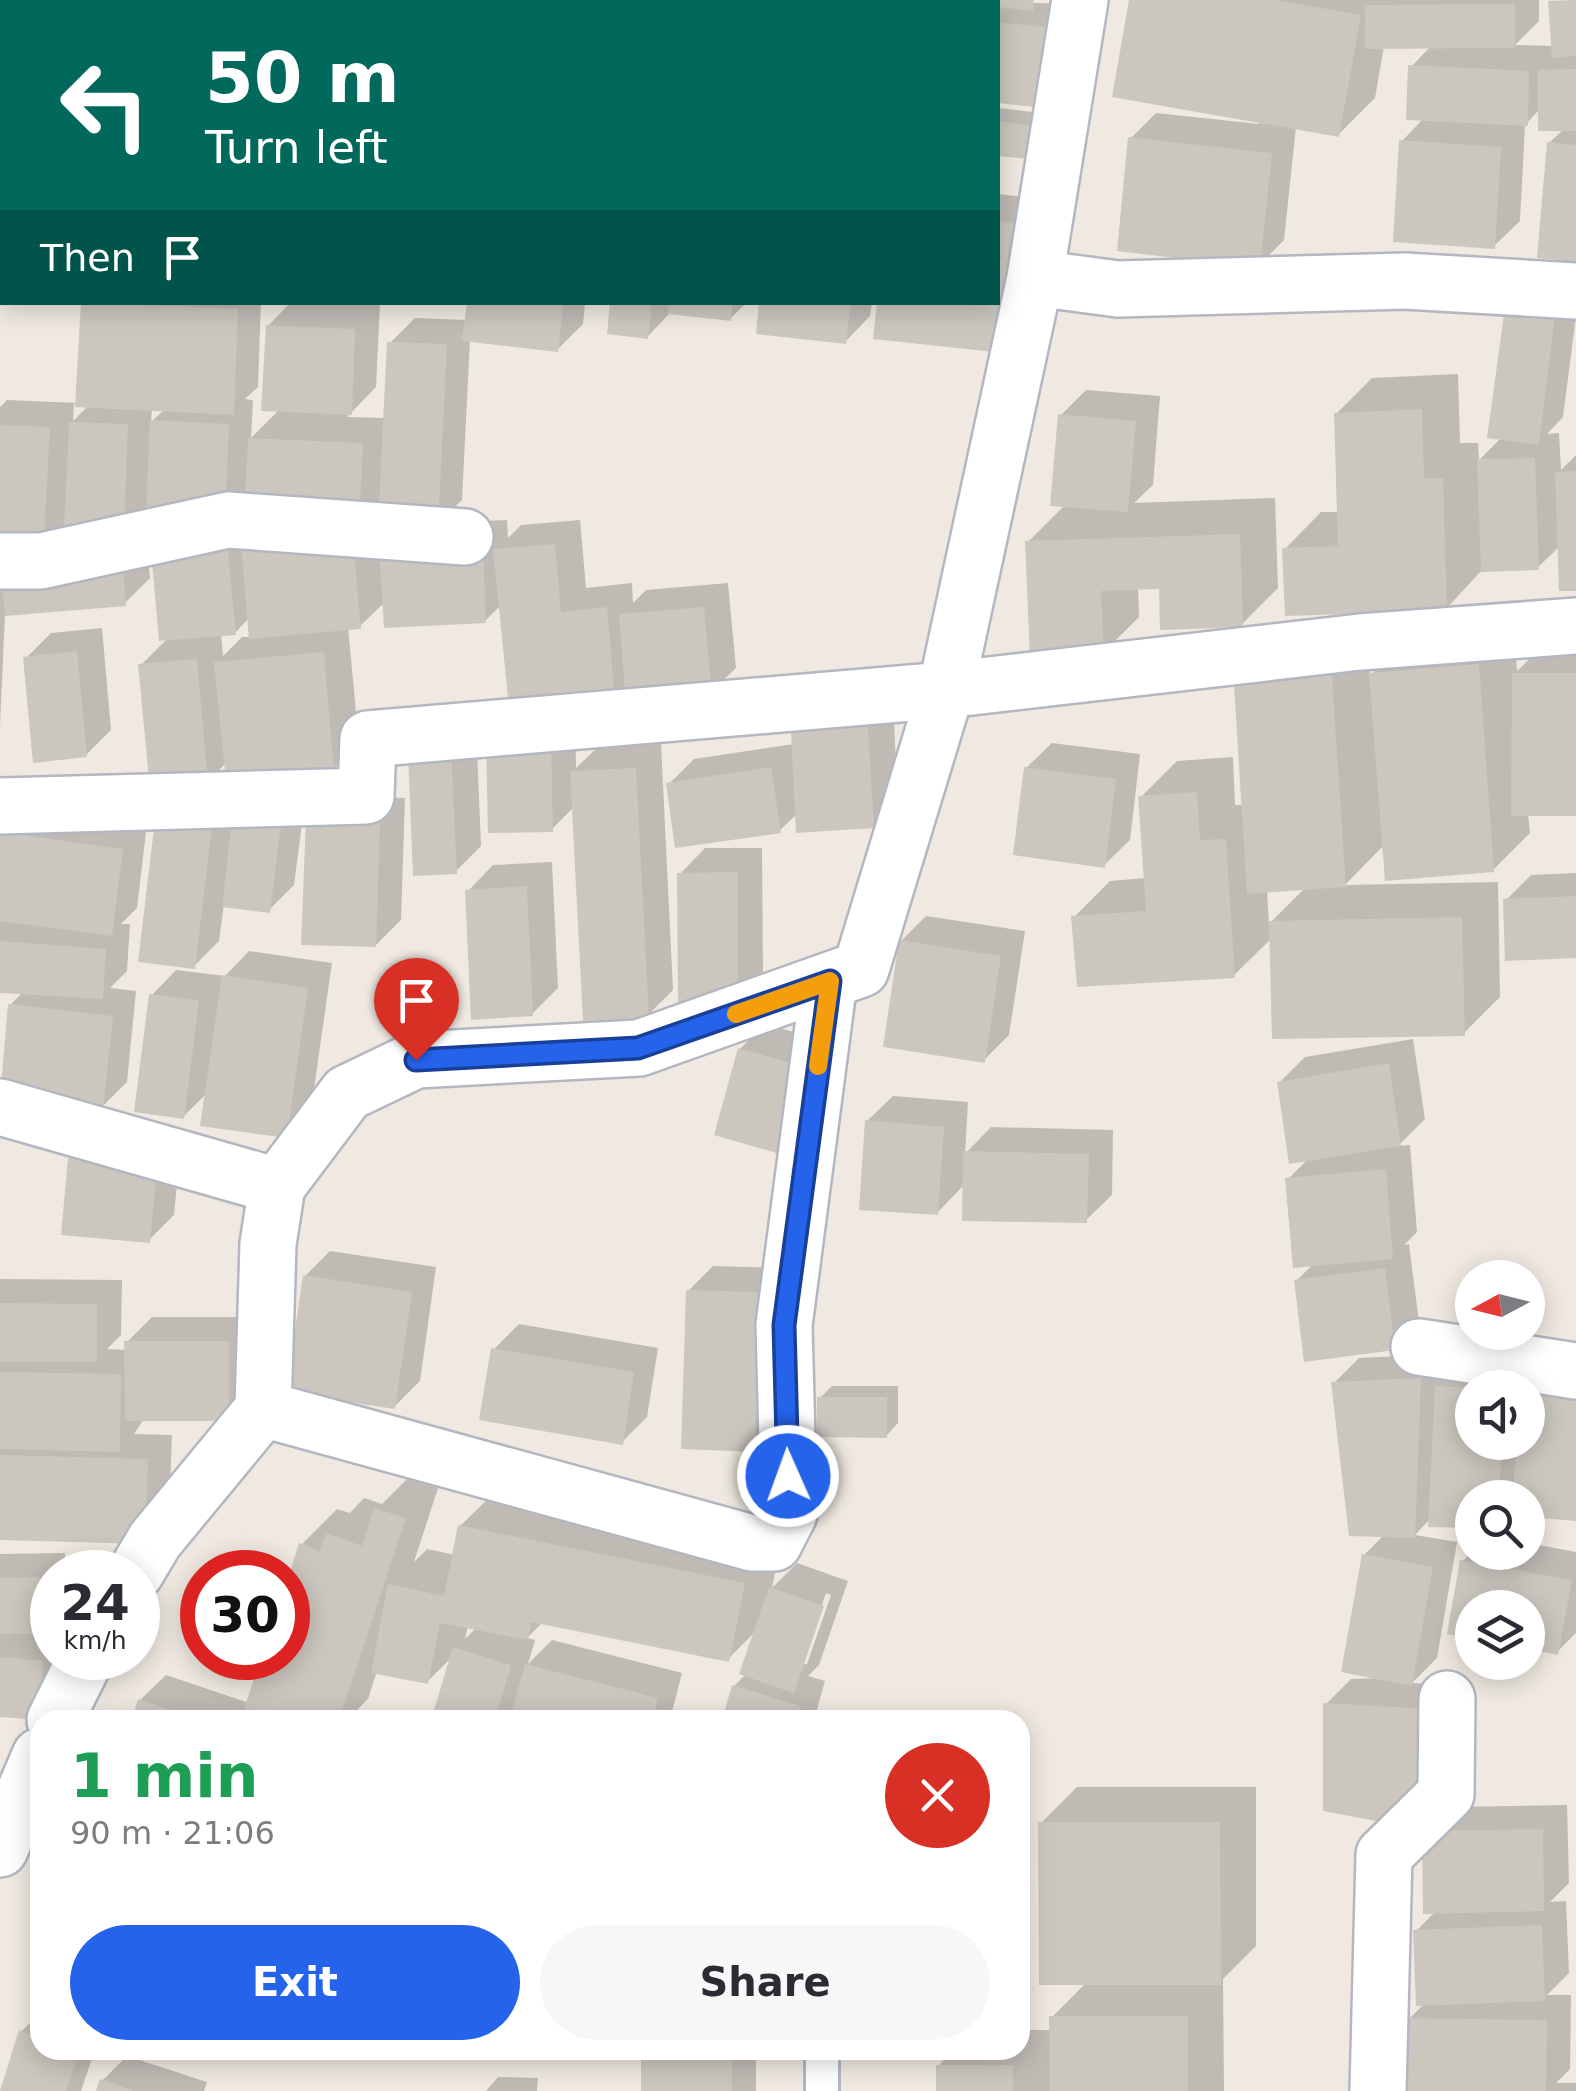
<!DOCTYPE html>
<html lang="en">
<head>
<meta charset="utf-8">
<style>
	body { margin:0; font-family:"DejaVu Sans",sans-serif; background:#f7f7f7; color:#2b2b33; height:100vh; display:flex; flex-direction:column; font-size:38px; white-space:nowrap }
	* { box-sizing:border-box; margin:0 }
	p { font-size:32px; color:#7c7c81 }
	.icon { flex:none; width:55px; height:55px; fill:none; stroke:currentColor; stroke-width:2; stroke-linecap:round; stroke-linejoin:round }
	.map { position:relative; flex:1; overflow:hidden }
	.sheet { position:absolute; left:30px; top:1710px; width:1000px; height:350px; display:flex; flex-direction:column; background:#fff; border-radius:30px; box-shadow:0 5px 25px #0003 }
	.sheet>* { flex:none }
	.top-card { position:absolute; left:0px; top:0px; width:1000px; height:305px; box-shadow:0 5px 25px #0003; background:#00695c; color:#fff; overflow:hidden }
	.needle { width:65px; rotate:263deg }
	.buttons { position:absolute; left:1455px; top:1260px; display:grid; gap:20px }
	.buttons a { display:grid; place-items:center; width:90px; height:90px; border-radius:50%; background:#fff; box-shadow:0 5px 25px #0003; font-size:50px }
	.speed { position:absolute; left:30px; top:1550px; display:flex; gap:20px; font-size:50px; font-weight:700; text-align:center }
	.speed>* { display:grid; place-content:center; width:130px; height:130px; border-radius:50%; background:#fff; box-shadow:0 5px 25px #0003; line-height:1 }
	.speed small { font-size:25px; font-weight:400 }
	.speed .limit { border:15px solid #d22; background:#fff; color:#111 }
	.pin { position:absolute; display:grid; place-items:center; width:85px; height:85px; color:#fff; margin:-102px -42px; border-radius:50% 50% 50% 0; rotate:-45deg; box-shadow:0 0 10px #0007 }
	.pin .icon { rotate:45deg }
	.me { position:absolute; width:110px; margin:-55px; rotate:358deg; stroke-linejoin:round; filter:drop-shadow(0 0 8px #0008) }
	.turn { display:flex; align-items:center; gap:35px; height:210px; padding:0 40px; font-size:45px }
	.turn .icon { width:130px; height:130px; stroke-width:2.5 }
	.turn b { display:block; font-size:70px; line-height:85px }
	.then { display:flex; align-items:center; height:95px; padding:0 40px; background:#0003; gap:20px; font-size:38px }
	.round { display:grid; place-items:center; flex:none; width:105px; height:105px; border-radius:52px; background:#f7f7f7 }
	.overview { display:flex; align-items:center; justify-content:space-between; height:170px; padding:0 40px }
	h1 { font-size:60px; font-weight:600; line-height:75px; color:#1e9e55 }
	.primary-button { display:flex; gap:20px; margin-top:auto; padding:20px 40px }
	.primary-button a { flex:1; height:115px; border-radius:60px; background:#2563eb; color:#fff; font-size:40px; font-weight:600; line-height:115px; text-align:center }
	.primary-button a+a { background:#f7f7f7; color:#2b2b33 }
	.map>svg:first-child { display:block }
	.shadow { fill:#0003; fill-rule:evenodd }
	.building { fill:#cbc7bf }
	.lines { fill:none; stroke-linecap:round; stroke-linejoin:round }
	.service-casing { stroke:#b4b7c1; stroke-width:38 }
	.minor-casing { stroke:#b4b7c1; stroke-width:60 }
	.service { stroke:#fff; stroke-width:32 }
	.minor { stroke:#fff; stroke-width:55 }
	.route-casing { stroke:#184099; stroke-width:25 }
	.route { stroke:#2563eb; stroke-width:18 }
	.slow { stroke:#f59e0b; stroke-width:18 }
</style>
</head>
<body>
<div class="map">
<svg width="1576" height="2091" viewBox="0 0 1576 2091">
	<rect width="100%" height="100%" fill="#efe9e1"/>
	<g class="shadow">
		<polygon points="6,0 231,0 6,2"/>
		<polygon points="400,0 565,0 400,2"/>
		<polygon points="571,0 694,0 570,2"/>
		<polygon points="797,0 809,0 830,2 795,2"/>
		<polygon points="922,0 1077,4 1043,106 998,101 998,2 920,2"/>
		<polygon points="1131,0 1539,0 1539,21 1515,45 1553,46 1550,2 1576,0 1576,259 1549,143 1564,129 1540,109 1525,125 1520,221 1494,246 1402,141 1424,118 1411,67 1431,46 1384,46 1375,98 1339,134 1296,127 1284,240 1259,265 1131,138 1156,113 1259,124 1259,120"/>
		<polygon points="0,55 2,55 2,205 0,204"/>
		<polygon points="998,108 1042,113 1027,156 998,153"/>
		<polygon points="998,194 1042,199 1029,325 998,302"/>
		<polygon points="1508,301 1576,316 1563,417 1547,434 1559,433 1561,470 1576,455 1576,588 1560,546 1538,567 1482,570 1446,609 1285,549 1321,512 1339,512 1336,414 1372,378 1458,374 1460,443 1478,443 1479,460 1501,438"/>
		<path d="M83,302H261L258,387L245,399L253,400L251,438L280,409L268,326L291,302L380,304L376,387L347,417L386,418L390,343L415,318L467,320L469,302H585L583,324L558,349L470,340L462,500L438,523L507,520L508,538L521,525L580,520L586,588L632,583L633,603L646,590L728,583L736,668L710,693L627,684L614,697L501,605L485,621L385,602L360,626L348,627L359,744L333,769L227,762L208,781L306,793L294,885L269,910L224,904L219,941L194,966L160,804L141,665L168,638L149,504L123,529L146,531L150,578L125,603L5,614L0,726V407L7,400L78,403ZM74,404L89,405L73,421ZM152,408L165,409L151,422ZM248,489V508L228,510ZM250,617L252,637H242L223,656L221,634L235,633Z"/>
		<polygon points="613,302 747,302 730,319 671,312 648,336"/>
		<polygon points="761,302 872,302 870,316 845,342"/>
		<polygon points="1086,390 1160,396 1153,485 1134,503 1275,498 1278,588 1241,625 1162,586 1138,587 1139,617 1103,653 1028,542 1065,505 1061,415"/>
		<polygon points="102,628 111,730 86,755 26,658 51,633"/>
		<path d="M1366,628L1370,676L1408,637L1514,629L1517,671L1540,649H1576V814H1528L1530,833L1493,870L1384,845L1345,885L1498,882L1500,997L1464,1033L1272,938L1234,975L1074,917L1110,881L1146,878L1141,797L1177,761L1233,757L1235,805H1244L1235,670ZM1306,887L1269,924L1267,890Z"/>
		<polygon points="892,685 898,801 873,826 798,813 780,830 669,784 694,759 794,744"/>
		<polygon points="575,713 576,768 598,747 661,744 673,990 648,1015 574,807 552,829 491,830"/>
		<polygon points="476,726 481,846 456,871 410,754"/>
		<polygon points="1052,743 1140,754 1130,840 1104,865 1026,768"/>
		<polygon points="334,795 405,798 401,920 376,945"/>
		<polygon points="0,816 147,824 137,908 121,924 130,924 127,971 110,988 136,991 127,1082 102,1107 10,1005 23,992 0,990"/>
		<polygon points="705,848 762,848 763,974 737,999 680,874"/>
		<polygon points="552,862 558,988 532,1014 468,891 493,865"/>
		<polygon points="1576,873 1576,955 1506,900 1531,875"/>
		<polygon points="926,916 1025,931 1009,1035 984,1060 901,941"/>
		<polygon points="249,951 332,963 311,1110 286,1136 208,1092 184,1116 151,996 176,970 225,976"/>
		<polygon points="765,1024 827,1041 804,1126 740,1049"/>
		<polygon points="1413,1039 1425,1119 1398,1146 1410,1145 1417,1232 1404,1245 1409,1244 1419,1322 1394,1348 1296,1281 1314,1263 1288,1179 1308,1159 1279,1083 1305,1057"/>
		<polygon points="893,1096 968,1102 965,1154 991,1127 1113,1130 1112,1195 1086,1220 965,1184 937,1213 867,1121"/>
		<polygon points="95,1134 181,1142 174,1215 149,1240 70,1159"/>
		<polygon points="330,1251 436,1267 420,1381 395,1406 305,1276"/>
		<polygon points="713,1266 783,1268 779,1424 754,1449 688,1291"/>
		<polygon points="0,1279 122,1280 121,1335 107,1349 127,1350 127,1342 152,1317 253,1317 253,1393 228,1419 144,1419 134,1434 172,1435 169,1517 0,1538"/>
		<polygon points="519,1324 658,1348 647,1417 622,1442 494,1349"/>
		<path d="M1445,1354L1444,1380L1462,1362L1528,1365L1576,1519L1528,1515V1498H1472V1526L1431,1524V1518L1415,1535L1457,1542L1437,1658L1412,1683L1455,1685L1449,1766L1326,1704L1351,1679L1384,1678L1364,1555L1384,1535L1334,1383L1359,1358ZM1472,1388H1528V1442H1472Z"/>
		<polygon points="832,1386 898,1386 898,1423 886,1436 820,1398"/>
		<path d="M413,1473L440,1482L414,1562L427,1549L455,1555L460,1526L497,1490L780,1547L772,1588L797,1563L848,1581L819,1665L808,1676L825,1681L814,1720H725L734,1686L746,1674L757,1630L728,1659L543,1622L527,1638L535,1640L528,1664L552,1640L682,1673L670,1720H434L453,1656L427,1682L377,1671L368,1699L347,1720H134L140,1700L166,1675L249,1703L264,1658H288V1586L301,1545L337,1509L350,1513L364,1498L382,1504ZM826,1593L831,1595L807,1664H802ZM468,1626L476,1628L465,1639Z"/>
		<polygon points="1528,1543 1576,1552 1576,1633 1557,1652 1528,1646 1528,1608 1472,1608 1472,1636 1450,1632 1463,1561 1472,1551 1528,1552"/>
		<polygon points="65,1553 65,1572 52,1572 52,1619 38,1634 52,1635 52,1658 66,1658 63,1692 0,1714 0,1554"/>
		<polygon points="1077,1787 1256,1787 1256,1946 1223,1979 1224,2091 938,2091 938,2066 954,2050 1020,2050 1020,2030 1052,2030 1052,2017 1086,1983 1041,1823"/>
		<polygon points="1567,1805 1569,1883 1550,1902 1566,1901 1569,1973 1547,1995 1571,1995 1570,2069 1556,2083 1576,2083 1576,2091 1409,2091 1409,2019 1425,2003 1416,1931 1436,1911 1449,1807"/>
		<polygon points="1020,1907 1028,1907 1028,1984 1020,1991"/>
		<polygon points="40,2013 40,2050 95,2050 81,2091 2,2091 21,2032"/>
		<polygon points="648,2050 756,2050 756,2091 644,2091 644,2054"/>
		<polygon points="127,2056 207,2082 204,2091 99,2091 102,2081"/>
		<polygon points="498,2077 538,2078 537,2091 486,2091"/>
	</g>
	<g class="building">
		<polygon points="998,0 1034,0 1033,11 998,7"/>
		<polygon points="1129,0 1276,0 1361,15 1339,137 1112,97"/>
		<polygon points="1576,0 1576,56 1552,58 1548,1"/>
		<polygon points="1515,4 1515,48 1365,49 1365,5"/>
		<polygon points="998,22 1053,28 1044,108 998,103"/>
		<polygon points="1408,65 1529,71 1528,126 1406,120"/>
		<polygon points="1576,69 1576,131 1538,131 1538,70"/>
		<polygon points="998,121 1031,125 1028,159 998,156"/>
		<polygon points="1128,137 1272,153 1260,268 1117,251"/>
		<polygon points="1399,140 1501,147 1495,249 1393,242"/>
		<polygon points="1547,142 1576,145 1576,262 1537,258"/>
		<polygon points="998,221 1019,223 1004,353 873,339 877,302 998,302"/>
		<polygon points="1506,300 1556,307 1539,445 1487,438"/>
		<polygon points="81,302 238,309 234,415 75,407"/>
		<polygon points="467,302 564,302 558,352 462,341"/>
		<polygon points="610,302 652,302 648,339 607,334"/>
		<polygon points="669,302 733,302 731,321 668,314"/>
		<polygon points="759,302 851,302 846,344 756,334"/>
		<polygon points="266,325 355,329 352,415 261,411"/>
		<polygon points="387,342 447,344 438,527 378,525"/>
		<polygon points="1422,409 1424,478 1443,478 1447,611 1285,616 1282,548 1338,546 1334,413"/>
		<polygon points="1058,414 1136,421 1128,512 1050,506"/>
		<polygon points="150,420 229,424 225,517 146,513"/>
		<polygon points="69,422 128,424 124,532 64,529"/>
		<polygon points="0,425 50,427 43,559 0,557"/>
		<polygon points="248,438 363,443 359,526 244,521"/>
		<polygon points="1535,458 1539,570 1481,572 1477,459"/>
		<polygon points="1576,471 1576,591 1559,591 1555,472"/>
		<polygon points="226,531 236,635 159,641 150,539"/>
		<polygon points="352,533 361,629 249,639 241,543"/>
		<polygon points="1240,534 1243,627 1160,630 1159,589 1101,591 1104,655 1030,658 1025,541"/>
		<polygon points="483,544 486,623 384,628 379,549"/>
		<polygon points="555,544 561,612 607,607 615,699 509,708 493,549"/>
		<polygon points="122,555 126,606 5,616 0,566"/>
		<polygon points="704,607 712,696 626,703 619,614"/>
		<polygon points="77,651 87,757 33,763 23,657"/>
		<polygon points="324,652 334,772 226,781 214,662"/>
		<polygon points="197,659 208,784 150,789 138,664"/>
		<polygon points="1331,663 1346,887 1247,894 1233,669"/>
		<polygon points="1479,664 1494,872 1385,881 1369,673"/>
		<polygon points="1512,673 1576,673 1576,816 1511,816"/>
		<polygon points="867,709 874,828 796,833 790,713"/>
		<polygon points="551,737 553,832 488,833 486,738"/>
		<polygon points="451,750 457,874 413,876 408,753"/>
		<polygon points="771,767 781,833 675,848 666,783"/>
		<polygon points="1024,767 1116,779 1105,868 1013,855"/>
		<polygon points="636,768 649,1018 583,1021 570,771"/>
		<polygon points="1197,792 1200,840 1226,839 1235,978 1077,987 1071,916 1146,911 1138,796"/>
		<polygon points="157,803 214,810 195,969 138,962"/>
		<polygon points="233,811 282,817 270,913 222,907"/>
		<polygon points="306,819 380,822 376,947 301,945"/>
		<polygon points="0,832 123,849 112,936 0,921"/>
		<polygon points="738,872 738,1002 678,1002 677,873"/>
		<polygon points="527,886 533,1016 471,1020 465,890"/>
		<polygon points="1576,896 1576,958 1505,961 1503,899"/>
		<polygon points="1462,917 1465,1036 1272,1039 1269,921"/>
		<polygon points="899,940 1001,956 985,1063 883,1047"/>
		<polygon points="0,941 106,949 103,999 0,993"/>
		<polygon points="222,975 308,988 287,1138 200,1126"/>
		<polygon points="149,994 199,1000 184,1119 134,1112"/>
		<polygon points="8,1004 113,1016 103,1110 0,1098"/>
		<polygon points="738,1048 803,1066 780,1154 714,1135"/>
		<polygon points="1389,1063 1401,1146 1289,1164 1277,1082"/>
		<polygon points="865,1120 944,1127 938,1215 859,1210"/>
		<polygon points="963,1151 1089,1154 1087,1223 962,1221"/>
		<polygon points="68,1158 157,1166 150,1243 61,1235"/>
		<polygon points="1386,1169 1393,1259 1293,1268 1285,1178"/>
		<polygon points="1385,1268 1395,1350 1304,1362 1294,1280"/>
		<polygon points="303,1275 412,1292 395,1409 286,1393"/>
		<polygon points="686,1290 759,1292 755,1452 681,1449"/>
		<polygon points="0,1303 97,1304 97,1362 0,1362"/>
		<polygon points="124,1341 229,1341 229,1421 125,1421"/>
		<polygon points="491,1348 634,1372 623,1445 479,1420"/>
		<polygon points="0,1372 121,1374 120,1452 0,1449"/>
		<polygon points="1421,1378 1415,1538 1349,1536 1331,1382"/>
		<polygon points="1435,1386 1472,1388 1472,1442 1502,1442 1499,1498 1472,1498 1472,1528 1428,1527"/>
		<polygon points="1528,1388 1576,1392 1576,1521 1528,1517 1528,1498 1512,1498 1517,1442 1528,1442"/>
		<polygon points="817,1397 887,1397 887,1438 817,1437"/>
		<polygon points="0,1455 148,1459 145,1544 0,1540"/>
		<polygon points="374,1508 406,1518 339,1720 277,1720 244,1709 261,1658 288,1658 288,1578 299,1543 320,1551 326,1533 362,1546"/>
		<polygon points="458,1525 745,1583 729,1662 531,1622 528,1640 440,1623 428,1684 371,1673 388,1584 444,1596"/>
		<polygon points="1362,1554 1433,1567 1412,1686 1341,1672"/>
		<polygon points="1460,1560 1572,1580 1558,1655 1528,1649 1528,1608 1472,1608 1472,1639 1447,1634"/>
		<polygon points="40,1577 41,1634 0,1634 0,1578"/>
		<polygon points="769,1587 824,1606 794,1693 739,1674"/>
		<polygon points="453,1647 511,1665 495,1720 431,1720"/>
		<polygon points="0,1657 43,1661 39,1720 0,1717"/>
		<polygon points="525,1664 658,1698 653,1720 510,1720"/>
		<polygon points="732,1685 801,1706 797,1720 722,1720"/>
		<polygon points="138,1699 199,1719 199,1720 132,1720"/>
		<polygon points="1323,1703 1431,1709 1425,1794 1392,1824 1323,1811"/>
		<polygon points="1038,1822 1220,1822 1221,1985 1039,1985"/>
		<polygon points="1543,1829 1544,1911 1423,1914 1422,1831"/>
		<polygon points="1542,1925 1545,2001 1416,2006 1413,1930"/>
		<polygon points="1049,2016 1188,2016 1188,2091 1050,2091"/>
		<polygon points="1407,2018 1547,2020 1546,2091 1407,2091"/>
		<polygon points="19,2030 40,2038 40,2050 79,2051 66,2091 0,2091"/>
		<rect x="641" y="2053" width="91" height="38"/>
		<rect x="936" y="2065" width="77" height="26"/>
		<polygon points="100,2079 132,2090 132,2091 96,2091"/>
	</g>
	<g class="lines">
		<defs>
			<polyline id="service" points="822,2091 822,2050"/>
			<g id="minor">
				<polyline points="1035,278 1118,289 1405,281 1576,291"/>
				<polyline points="0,561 41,561 228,520 465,537"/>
				<polyline points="0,806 366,796 368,739 946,690 1360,642 1576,626"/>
				<polyline points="0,1107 277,1186"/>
				<polyline points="1419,1347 1576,1371"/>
				<polyline points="263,1409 752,1543 774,1543 789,1514 784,1325 829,981"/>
				<polyline points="136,1572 155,1540 263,1409 268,1244 277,1186 347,1093 416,1060 639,1048 861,969 946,690 1035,278 1080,0"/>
				<polyline points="55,1720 86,1658"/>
				<polyline points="0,1849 40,1756"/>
				<polyline points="1378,2091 1384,1855 1446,1794 1447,1699"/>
			</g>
		</defs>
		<use href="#service" class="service-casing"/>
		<use href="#minor" class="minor-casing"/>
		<use href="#service" class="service"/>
		<use href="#minor" class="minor"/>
	</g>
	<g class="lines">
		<defs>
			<polyline id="route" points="416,1060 638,1048 830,981 784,1325 788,1476"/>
		</defs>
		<use href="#route" class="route-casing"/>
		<use href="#route" class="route"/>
		<polyline class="slow" points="736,1014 830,981 818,1066"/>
	</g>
</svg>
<div class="buttons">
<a><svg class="needle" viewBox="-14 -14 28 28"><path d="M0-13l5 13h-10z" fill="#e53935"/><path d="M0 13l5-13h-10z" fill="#7c7c81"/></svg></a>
<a><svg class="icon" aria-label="sound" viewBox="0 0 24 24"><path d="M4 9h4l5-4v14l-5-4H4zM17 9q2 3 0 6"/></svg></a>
<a><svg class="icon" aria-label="search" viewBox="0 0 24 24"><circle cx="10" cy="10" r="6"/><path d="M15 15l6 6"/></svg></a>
<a><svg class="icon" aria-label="layers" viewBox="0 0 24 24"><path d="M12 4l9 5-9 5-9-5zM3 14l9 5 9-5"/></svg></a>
</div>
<div class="speed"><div>24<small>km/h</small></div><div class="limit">30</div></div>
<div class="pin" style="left:416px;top:1060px;background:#d93025"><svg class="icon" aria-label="arrive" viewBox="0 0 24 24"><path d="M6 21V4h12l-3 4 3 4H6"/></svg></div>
<svg class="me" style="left:788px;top:1476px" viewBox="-20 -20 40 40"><circle r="17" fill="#2563eb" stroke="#fff" stroke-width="3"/><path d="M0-11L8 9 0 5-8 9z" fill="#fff"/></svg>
<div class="top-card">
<div class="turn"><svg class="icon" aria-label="left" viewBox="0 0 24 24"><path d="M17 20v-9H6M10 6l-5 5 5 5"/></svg><div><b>50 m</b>Turn left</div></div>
<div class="then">Then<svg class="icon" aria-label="arrive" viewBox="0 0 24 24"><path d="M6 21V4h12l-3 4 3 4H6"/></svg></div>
</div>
<section class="sheet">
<div class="overview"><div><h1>1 min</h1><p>90 m · 21:06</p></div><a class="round" style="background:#d93025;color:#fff"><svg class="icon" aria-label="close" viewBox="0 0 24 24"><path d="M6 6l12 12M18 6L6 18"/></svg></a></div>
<div class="primary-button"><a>Exit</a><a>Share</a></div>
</section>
</div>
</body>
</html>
